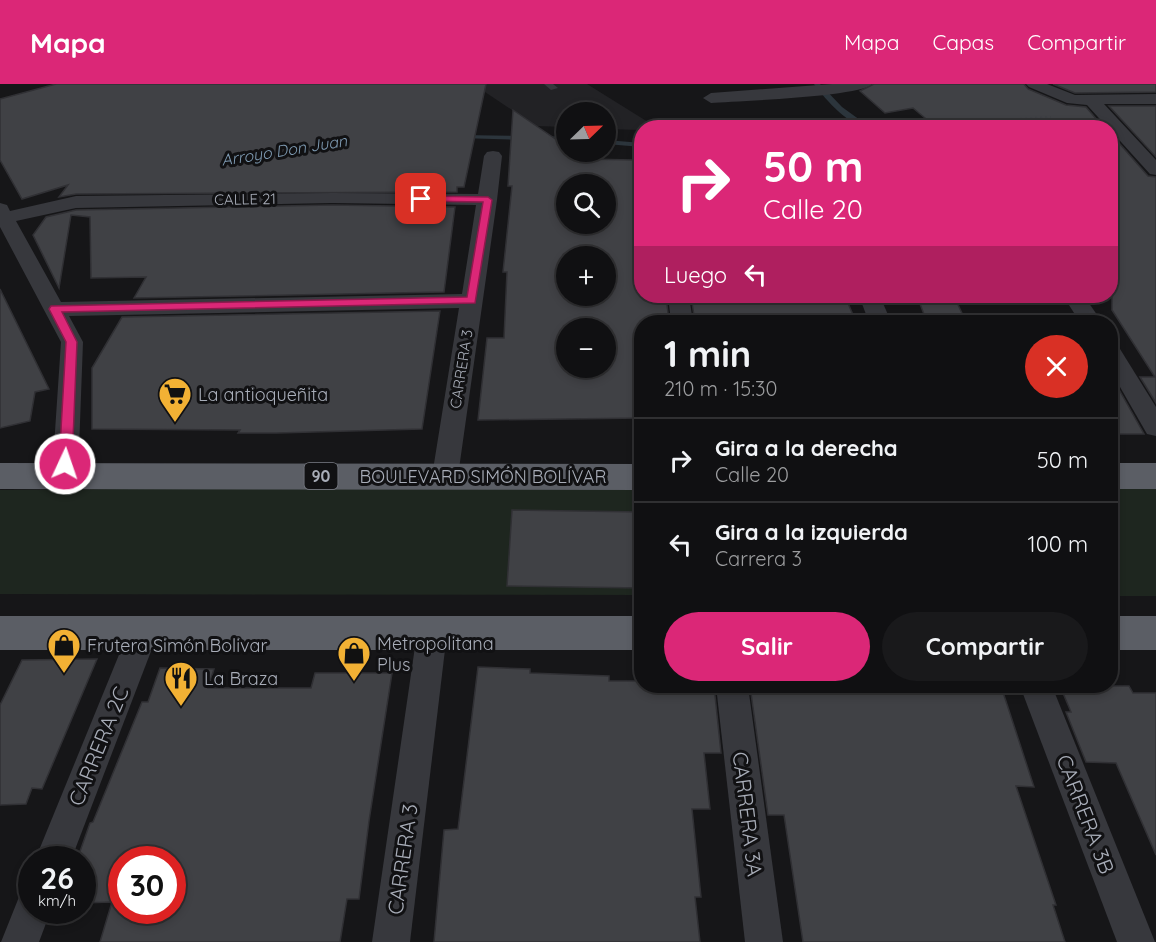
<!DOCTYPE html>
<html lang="es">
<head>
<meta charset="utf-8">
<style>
	body { margin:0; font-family:Quicksand,sans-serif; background:#19191b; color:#f1f3f6; height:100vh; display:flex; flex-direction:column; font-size:22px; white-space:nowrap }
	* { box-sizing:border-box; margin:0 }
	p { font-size:20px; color:#9c9d9f }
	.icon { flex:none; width:33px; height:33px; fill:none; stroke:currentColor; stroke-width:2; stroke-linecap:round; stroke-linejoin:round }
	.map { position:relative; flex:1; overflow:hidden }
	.panel { position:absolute; left:634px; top:231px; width:484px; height:378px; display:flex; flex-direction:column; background:#101012; border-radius:24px; box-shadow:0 3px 9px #0003,0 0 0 2px #303032 }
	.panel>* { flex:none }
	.guide { position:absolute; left:634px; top:36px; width:484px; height:183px; border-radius:24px; box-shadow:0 3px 9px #0003,0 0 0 2px #303032; background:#db2777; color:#fff; overflow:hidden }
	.needle { width:39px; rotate:67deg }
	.controls { position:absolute; left:556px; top:18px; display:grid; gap:12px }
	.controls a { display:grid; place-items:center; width:60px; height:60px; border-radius:50%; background:#101012; box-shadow:0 3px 9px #0003,0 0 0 2px #303032; font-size:30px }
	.speed { position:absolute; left:18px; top:762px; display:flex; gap:12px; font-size:30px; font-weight:700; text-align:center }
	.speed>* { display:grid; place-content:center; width:78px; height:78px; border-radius:50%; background:#101012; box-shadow:0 3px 9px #0003,0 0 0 2px #303032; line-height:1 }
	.speed small { font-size:15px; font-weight:400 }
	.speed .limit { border:9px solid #d22; background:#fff; color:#111 }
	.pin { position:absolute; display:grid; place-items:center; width:51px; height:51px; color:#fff; margin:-26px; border-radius:12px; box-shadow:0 3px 9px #0006 }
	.me { position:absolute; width:66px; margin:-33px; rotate:3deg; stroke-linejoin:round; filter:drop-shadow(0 0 4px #0008) }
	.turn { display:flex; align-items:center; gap:21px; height:126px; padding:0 30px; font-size:27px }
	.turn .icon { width:78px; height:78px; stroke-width:2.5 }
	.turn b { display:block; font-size:42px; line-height:51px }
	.then { display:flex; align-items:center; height:57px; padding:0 30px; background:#0003; gap:12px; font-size:22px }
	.round { display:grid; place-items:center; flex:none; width:63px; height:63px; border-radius:32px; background:#19191b }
	.headline { display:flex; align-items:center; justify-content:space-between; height:102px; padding:0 30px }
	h1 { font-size:36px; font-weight:700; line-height:45px }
	.primary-button { display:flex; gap:12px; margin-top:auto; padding:12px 30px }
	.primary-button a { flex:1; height:69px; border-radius:36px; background:#db2777; color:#fff; font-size:24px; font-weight:700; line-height:69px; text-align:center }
	.primary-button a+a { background:#19191b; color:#f1f3f6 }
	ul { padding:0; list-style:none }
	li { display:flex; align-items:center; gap:18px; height:84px; padding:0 30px; border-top:2px solid #303032 }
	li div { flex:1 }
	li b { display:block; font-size:22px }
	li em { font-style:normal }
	header { display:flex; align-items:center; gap:36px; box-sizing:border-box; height:84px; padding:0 30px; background:#db2777; color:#fff }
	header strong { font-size:28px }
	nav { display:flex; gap:33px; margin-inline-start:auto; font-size:21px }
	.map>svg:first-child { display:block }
	.built { fill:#222225 }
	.green { fill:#1e261f }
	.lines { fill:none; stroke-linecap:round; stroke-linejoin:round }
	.stream { fill:#2c353c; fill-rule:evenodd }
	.building { fill:#404145; stroke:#303034; stroke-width:1.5; fill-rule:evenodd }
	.path { stroke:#3d3f44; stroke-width:2; stroke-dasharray:2 3; stroke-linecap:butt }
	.service { fill:#37383d; fill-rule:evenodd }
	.minor { fill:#37383d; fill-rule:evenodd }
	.trunk { fill:#5b5e65; fill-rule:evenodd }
	.route { fill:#db2777; stroke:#8e194d; stroke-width:1.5 }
	.labels { text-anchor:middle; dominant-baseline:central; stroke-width:6; stroke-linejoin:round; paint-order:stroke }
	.far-street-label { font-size:15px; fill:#a8adb8; stroke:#111113 }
	.far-water-label { font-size:16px; font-style:italic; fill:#7f9bb3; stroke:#111113 }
	.shield { fill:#111113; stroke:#7b7e86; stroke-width:1.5 }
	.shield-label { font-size:16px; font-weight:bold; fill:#a8adb8 }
	.poi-label { font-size:18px; fill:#a8adb8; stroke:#111113; text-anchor:start }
	.street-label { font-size:18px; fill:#a8adb8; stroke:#111113 }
	.near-street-label { font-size:21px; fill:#a8adb8; stroke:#111113 }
</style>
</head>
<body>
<header>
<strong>Mapa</strong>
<nav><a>Mapa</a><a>Capas</a><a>Compartir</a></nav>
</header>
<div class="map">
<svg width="1156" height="858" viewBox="0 0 1156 858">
	<rect width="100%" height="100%" fill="#161618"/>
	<polygon class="built" points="473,0 587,0 656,43 642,44 642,46 606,45 606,28 567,28 567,43 536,42"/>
	<g class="green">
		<polygon points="642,401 642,511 0,510 0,406"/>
		<rect x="1112" y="405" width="44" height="107"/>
	</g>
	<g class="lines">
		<g class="stream">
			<path d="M814,0H820L842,23L871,44C850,44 826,16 814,0Z"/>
			<polygon points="461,51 523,52 526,54 523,56 459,54 459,52"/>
			<polygon points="542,52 567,53 567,57 540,55 539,54"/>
			<polygon points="606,56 642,59 642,63 606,60"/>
		</g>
	</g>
	<g class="building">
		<polygon points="56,0 486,0 464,103 457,103 457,108 76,110 59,113 68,101 22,115 0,76 0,15"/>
		<polygon points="874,0 1024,0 1028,5 1066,21 1086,23 1104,44 985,44 979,38 937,44 913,24 885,29 860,7"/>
		<polygon points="1053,0 1156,0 1156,8 1075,9"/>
		<polygon points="1109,22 1156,22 1156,73"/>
		<path d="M513,26L567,63V68H573L584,75L634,76L641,112H638L639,164H642V212H666L669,238H642V334L478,336L487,254H504L507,188H503L512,102H508ZM567,100H606V140H567ZM567,172H606V212H567ZM567,244H606V284H567Z"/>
		<polygon points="1112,51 1148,92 1156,93 1156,319 1140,293 1155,293 1112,226"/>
		<polygon points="332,121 455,123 444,208 134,214 146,193 91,194 90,133 71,131 59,204 33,151 46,133 76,126"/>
		<polygon points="0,205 49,305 35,308 30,337 0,344"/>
		<polygon points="691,212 845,212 856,238 695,238"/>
		<polygon points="917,212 954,212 966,238 927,238"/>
		<polygon points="440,227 422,345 277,349 238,349 240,346 92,345 92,284 122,233"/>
		<polygon points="1112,293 1144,350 1112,350"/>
		<polygon points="512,426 642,428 642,504 507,502"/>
		<polygon points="97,575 42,705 32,704 26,720 0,721 0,621 22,576"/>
		<polygon points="478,583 530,585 530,589 609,592 609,597 642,597 642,602 714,602 721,669 704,669 710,725 692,725 701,813 695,813 700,858 434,858 444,746 458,745"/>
		<path d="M160,584L214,585L208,604H311L315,589H392L369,737L359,815H347L340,858H100L112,818L82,819V776H77L90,739L93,738L142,618H148ZM122,776H172V826H122Z"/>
		<polygon points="750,602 1001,602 1034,703 1016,702 1056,821 1053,821 1065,858 803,858 784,731 768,731"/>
		<polygon points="1060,602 1129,602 1133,609 1156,609 1156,771 1116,679 1086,678 1066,628 1071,628"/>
	</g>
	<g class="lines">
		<polyline class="path" points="956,44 986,37 1051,33"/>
		<polygon class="service" points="544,0 553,0 558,4 551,6"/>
		<g class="minor">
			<path d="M832,0H872C861,13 735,17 711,19L703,14L711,9Z"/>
			<polygon points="1026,0 1047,0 1075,11 1156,10 1156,20 1104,20 1156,76 1156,91 1150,90 1112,48 1112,44 1108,44 1087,21 1067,19 1029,3"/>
			<path d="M493,67L499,68L502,72L497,116L458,392L454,399L445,402L436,399L432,392L459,224L69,232L83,258L78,392L74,399L65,402L56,399L52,392L61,258L0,143V119L7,121L10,127L76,112L332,109L478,110L484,72L487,68ZM332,119L476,121L462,210L61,218L16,137L76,124Z"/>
			<polygon points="668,212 689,212 693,238 671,238"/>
			<polygon points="859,212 880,212 891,238 869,238"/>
			<polygon points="1063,212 1084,212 1102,238 1080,238"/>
			<polygon points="1112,263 1120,265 1156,323 1156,352 1147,350 1112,289"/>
			<polygon points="143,535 154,539 158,549 71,776 35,776 132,539"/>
			<polygon points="432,535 443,539 447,549 410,858 372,858 417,549 421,539"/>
			<polygon points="716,602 748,602 783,858 745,858"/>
			<polygon points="1020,602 1052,602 1155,858 1117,858"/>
			<polygon points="32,807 32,826 51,826 39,858 1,858 19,813"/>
		</g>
		<g class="trunk">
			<polygon points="0,379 642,380 642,406 0,405"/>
			<rect x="1112" y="379" width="44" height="26"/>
			<rect x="0" y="532" width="642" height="34"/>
			<rect x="1112" y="532" width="44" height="34"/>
		</g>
	</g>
	<polygon class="route" points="421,112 488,113 492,116 475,219 62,228 77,258 72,380 70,383 61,383 59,380 66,258 49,225 51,222 467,213 483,118 418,117 418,113"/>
	<defs>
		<symbol id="supermarket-pin" viewBox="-11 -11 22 30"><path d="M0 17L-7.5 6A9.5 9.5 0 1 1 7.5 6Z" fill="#f2b134" stroke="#111113"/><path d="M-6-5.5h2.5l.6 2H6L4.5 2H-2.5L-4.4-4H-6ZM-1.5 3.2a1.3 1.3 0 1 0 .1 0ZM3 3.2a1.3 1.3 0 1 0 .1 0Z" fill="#111"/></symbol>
		<symbol id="shop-pin" viewBox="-11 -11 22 30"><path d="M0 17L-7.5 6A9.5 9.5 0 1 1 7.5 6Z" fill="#f2b134" stroke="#111113"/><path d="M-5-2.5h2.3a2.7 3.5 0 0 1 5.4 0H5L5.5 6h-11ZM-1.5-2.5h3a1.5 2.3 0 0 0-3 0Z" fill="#111"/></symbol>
		<symbol id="restaurant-pin" viewBox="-11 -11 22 30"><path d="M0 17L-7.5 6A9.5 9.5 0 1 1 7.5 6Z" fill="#f2b134" stroke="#111113"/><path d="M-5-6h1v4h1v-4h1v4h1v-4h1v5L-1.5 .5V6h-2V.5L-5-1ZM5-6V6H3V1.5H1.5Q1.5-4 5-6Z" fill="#111"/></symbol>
	</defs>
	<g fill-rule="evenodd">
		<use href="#supermarket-pin" x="156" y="291" width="38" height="52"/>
		<use href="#shop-pin" x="45" y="542" width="38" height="52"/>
		<use href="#shop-pin" x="335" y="550" width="38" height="52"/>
		<use href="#restaurant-pin" x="162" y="575" width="38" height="52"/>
	</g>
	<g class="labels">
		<g class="far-street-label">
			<text transform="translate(245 115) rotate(-1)">CALLE 21</text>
			<text transform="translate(461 285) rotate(-81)">CARRERA 3</text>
		</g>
		<g class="far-water-label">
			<text transform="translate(284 66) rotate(-9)">Arroyo Don Juan</text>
		</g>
		<rect class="shield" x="304.5" y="379" width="33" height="26" rx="4.5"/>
		<g class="shield-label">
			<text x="321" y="392">90</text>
		</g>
		<g class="poi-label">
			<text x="198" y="310">La antioqueñita</text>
			<text x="377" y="559">Metropolitana<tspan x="377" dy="21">Plus</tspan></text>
			<text x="87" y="561">Frutera Simón Bolivar</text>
			<text x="204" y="594">La Braza</text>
		</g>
		<g class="street-label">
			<text x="483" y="392">BOULEVARD SIMÓN BOLÍVAR</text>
		</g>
		<g class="near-street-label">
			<text transform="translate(98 662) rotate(-68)">CARRERA 2C</text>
			<text transform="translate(748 730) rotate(83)">CARRERA 3A</text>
			<text transform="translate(1086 730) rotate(69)">CARRERA 3B</text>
			<text transform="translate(402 775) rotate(-82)">CARRERA 3</text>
		</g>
	</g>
</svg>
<div class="controls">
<a><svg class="needle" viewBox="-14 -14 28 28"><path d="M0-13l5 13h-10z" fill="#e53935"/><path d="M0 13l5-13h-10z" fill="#9c9d9f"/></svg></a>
<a><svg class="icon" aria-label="search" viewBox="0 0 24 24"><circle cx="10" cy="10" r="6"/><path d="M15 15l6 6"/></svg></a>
<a>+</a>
<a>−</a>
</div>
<div class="speed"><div>26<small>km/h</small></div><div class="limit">30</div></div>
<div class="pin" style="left:421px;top:115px;background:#d93025"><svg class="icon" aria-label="arrive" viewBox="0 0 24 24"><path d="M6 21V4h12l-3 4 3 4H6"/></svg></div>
<svg class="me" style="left:65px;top:380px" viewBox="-20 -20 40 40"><circle r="17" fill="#db2777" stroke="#fff" stroke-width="3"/><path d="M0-11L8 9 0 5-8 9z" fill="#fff"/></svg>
<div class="guide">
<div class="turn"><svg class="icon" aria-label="right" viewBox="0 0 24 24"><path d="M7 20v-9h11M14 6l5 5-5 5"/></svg><div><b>50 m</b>Calle 20</div></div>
<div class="then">Luego<svg class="icon" aria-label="left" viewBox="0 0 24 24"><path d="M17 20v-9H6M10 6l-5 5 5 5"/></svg></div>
</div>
<section class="panel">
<div class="headline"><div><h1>1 min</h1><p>210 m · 15:30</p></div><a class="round" style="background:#d93025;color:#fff"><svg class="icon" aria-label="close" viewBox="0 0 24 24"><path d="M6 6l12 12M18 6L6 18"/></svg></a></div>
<ul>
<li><svg class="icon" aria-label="right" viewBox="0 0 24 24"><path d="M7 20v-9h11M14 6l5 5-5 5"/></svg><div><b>Gira a la derecha</b><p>Calle 20</p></div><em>50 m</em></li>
<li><svg class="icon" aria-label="left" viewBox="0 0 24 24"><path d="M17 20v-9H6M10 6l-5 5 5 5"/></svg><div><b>Gira a la izquierda</b><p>Carrera 3</p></div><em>100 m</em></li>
</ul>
<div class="primary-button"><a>Salir</a><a>Compartir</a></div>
</section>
</div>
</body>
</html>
